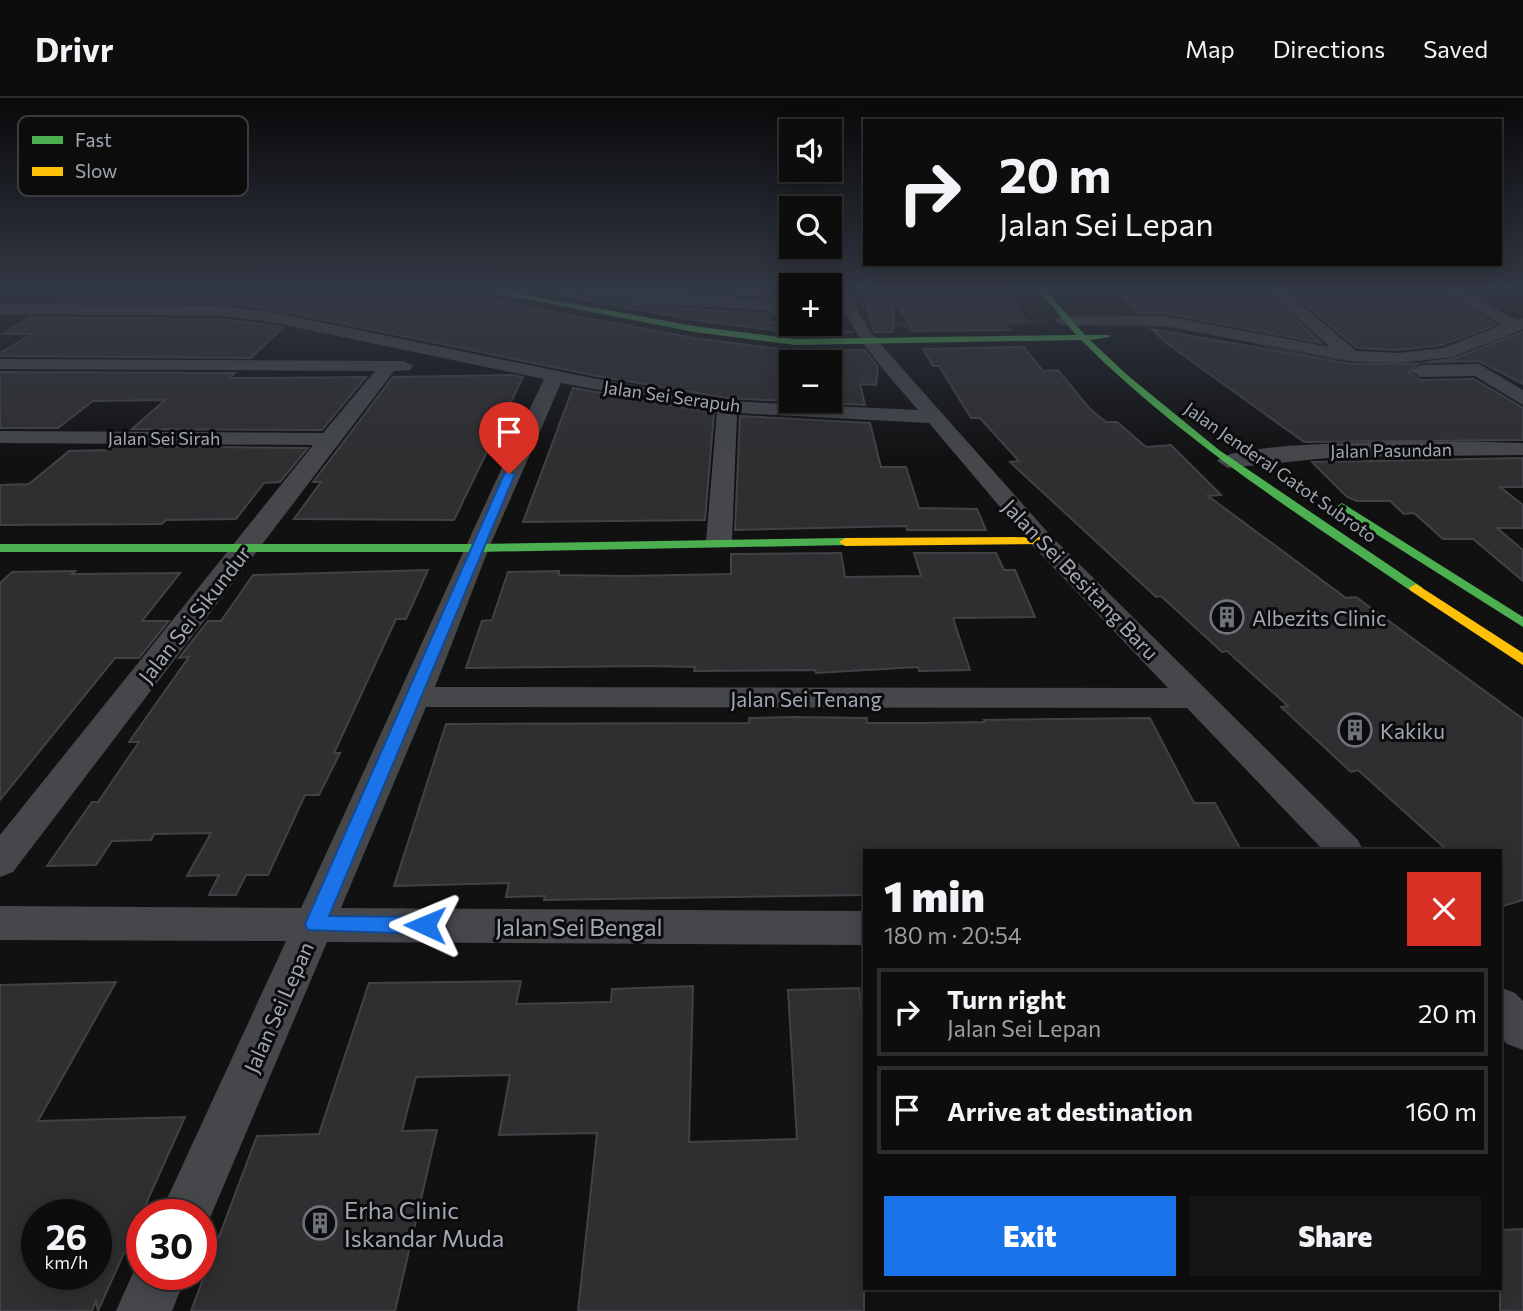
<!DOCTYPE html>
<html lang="en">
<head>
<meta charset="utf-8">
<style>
	body { margin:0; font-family:Commissioner,sans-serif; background:#161617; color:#f1f3f6; height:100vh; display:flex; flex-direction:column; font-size:26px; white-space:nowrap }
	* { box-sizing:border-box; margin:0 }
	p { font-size:23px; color:#9a9c9e }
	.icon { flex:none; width:38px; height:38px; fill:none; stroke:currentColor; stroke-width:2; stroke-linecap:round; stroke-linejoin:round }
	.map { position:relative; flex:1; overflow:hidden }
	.details { position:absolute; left:863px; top:751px; width:639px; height:441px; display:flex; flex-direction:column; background:#0d0d0e; border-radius:0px; box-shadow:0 4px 18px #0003,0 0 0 2px #2d2d2e }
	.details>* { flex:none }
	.hud { position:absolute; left:863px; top:21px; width:639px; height:147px; border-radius:0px; box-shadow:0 4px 18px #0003,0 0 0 2px #2d2d2e; background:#0d0d0e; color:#f1f3f6; overflow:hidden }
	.buttons { position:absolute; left:779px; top:21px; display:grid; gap:14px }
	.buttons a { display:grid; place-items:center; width:63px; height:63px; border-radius:0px; background:#0d0d0e; box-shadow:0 4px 18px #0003,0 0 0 2px #2d2d2e; font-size:35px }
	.speed { position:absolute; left:21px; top:1101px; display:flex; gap:14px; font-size:35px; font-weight:700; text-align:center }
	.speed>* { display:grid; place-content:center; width:91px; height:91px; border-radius:50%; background:#0d0d0e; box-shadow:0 4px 18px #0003,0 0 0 2px #2d2d2e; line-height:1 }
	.speed small { font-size:18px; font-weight:400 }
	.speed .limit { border:10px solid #d22; background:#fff; color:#111 }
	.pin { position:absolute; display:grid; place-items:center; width:60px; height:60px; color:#fff; margin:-72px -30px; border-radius:50% 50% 50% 0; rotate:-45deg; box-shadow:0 0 7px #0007 }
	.pin .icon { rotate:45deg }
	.me { position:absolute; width:77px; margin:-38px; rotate:271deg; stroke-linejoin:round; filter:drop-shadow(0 0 5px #0008) }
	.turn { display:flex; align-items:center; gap:24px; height:147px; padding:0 21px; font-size:32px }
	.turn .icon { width:91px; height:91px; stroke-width:2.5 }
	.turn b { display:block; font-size:49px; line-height:60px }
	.round { display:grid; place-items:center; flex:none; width:74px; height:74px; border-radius:0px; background:#161617 }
	.overview { display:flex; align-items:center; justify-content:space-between; height:119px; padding:0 21px }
	h1 { font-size:42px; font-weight:800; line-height:52px }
	.action { display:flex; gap:14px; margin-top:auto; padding:14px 21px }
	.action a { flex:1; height:80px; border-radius:0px; background:#1a73e8; color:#fff; font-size:28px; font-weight:800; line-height:80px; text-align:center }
	.action a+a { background:#161617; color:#f1f3f6 }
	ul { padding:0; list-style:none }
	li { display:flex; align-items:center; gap:21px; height:88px; margin:0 14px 10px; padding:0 7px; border:4px solid #2d2d2e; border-radius:0px }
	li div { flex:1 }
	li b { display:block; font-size:26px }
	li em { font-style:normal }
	header { display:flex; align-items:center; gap:42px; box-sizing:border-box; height:98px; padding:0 35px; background:#0d0d0e; border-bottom:2px solid #2d2d2e }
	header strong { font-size:33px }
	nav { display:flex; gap:38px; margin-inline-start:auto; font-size:24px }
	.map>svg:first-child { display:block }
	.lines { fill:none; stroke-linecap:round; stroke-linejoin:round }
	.stream { fill:#242d34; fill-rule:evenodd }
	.building { fill:#2f2f31; stroke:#404246; stroke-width:2; fill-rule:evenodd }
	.street { fill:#45474b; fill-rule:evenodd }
	.fast { fill:#4caf50; fill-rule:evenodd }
	.slow { fill:#ffc107; fill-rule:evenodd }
	.route { fill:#1a73e8; stroke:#114b97; stroke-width:2 }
	.labels { text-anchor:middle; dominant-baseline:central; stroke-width:6; stroke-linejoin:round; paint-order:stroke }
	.far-street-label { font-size:18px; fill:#a1a8b4; stroke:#0c0c0d }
	.street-label { font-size:21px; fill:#a1a8b4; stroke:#0c0c0d }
	.poi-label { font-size:21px; fill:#a1a8b4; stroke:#0c0c0d; text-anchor:start }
	.near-street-label { font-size:24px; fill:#a1a8b4; stroke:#0c0c0d }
	.near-poi-label { font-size:24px; fill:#a1a8b4; stroke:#0c0c0d; text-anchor:start }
	.key { fill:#0c0c0d; stroke:#393b3f; stroke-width:2 }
	.key-label { font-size:19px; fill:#a1a8b4 }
</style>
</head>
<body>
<header>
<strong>Drivr</strong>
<nav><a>Map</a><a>Directions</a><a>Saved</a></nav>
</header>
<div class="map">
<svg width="1523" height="1213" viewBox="0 0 1523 1213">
	<rect width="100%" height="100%" fill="#111112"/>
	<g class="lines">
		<g class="stream">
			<polygon points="553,190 651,205 720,208 722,209 720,210 651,207 555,192"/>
			<polygon points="751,208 791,217 791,219 751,210"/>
			<polygon points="830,220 920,226 923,228 920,230 830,222"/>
			<polygon points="1044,222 1046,223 1046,225 994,229 991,227 994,225"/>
			<path d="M1523,227V231C1506,240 1489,251 1470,257C1421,274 1366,267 1316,259C1296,255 1272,253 1253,245L1256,243C1322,257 1393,275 1459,257C1482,251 1501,236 1523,227Z"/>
		</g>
	</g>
	<g class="building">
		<path d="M79,190H461L473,199L694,240L795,253L865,252L878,269L876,287L860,286L865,307L727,300L597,278L267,210L220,205L57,204ZM791,264H830V303H791Z"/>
		<polygon points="523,190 562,190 572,198 661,209 774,216 766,223 853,234 795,235 694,222"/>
		<polygon points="652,190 791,190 791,201"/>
		<polygon points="1004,190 1026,223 1003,223 1010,232 913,233 894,201 893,234 874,234 862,191"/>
		<polygon points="1114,190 1262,190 1321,245 1164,215 1138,215"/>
		<polygon points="1286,190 1436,190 1496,227 1442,247 1399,252 1357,250"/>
		<polygon points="31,219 220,221 283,229 251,260 0,258 0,255 32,236 3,236"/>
		<polygon points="1152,231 1351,266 1417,266 1409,274 1420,282 1474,281 1523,310 1523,342 1304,344 1165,244"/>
		<polygon points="1523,234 1523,286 1479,263 1429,264 1453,261"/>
		<polygon points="1024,249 1043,273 1058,272 1090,311 1106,324 1117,324 1146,349 1171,347 1221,397 1208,398 1346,500 1356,499 1523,621 1523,802 1500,809 1500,752 1447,752 1358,672 1351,674 1281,609 1288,608 1227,553 1222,554 1161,498 1156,499 1010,364 1019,363 980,320 971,320 939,268 933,268 923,251"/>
		<polygon points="0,274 235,275 230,280 259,280 366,279 322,332 132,331 165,302 93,303 58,330 0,330"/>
		<polygon points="513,277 523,279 454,422 294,421 321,384 313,384 393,279"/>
		<polygon points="573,290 714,315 705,422 523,424"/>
		<polygon points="740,318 870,325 881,369 906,369 919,410 977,411 986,432 907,432 906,428 735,432"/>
		<polygon points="113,348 308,350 280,384 264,385 236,421 166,422 162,426 0,427 0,387 29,386 69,353 109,352"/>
		<polygon points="1523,360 1523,389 1500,389 1523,407 1523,430 1497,430 1523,452 1523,483 1473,441 1443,441 1414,415 1404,416 1390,403 1357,403 1347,399 1312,364"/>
		<polygon points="841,455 845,479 921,478 914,455 996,455 1004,472 1015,472 1035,519 953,520 970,572 919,573 918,569 816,575 815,572 694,573 695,569 648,568 466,570 482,523 492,522 508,474 559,473 559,477 627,478 731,476 731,456"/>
		<polygon points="428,472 406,521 396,521 334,655 340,655 319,697 305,697 268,777 246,777 236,797 209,797 219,777 187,778 211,735 154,736 151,742 112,743 96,767 47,768 92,704 98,704 139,644 129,644 189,559 179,560 208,523 221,523 253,477"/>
		<polygon points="75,473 72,476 180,475 142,523 169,523 139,560 115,560 0,702 0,485 12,474"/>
		<polygon points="793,619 867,620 867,625 922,625 985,624 984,622 1150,620 1194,705 1215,705 1241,752 864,752 864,797 544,802 545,798 506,799 509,785 394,788 446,626 749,625 749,620"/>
		<polygon points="521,883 516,906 611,904 612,891 693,888 689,1044 797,1041 788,892 859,890 864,931 864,1213 578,1213 597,1035 499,1037 510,977 416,979 402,1033 437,1032 395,1213 191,1213 257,1038 319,1036 369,885"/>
		<path d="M116,884L38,1023L185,1019L98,1213L96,1203L92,1213H0V887ZM37,1116H96V1176H37Z"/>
		<polygon points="1523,1131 1523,1213 1500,1213 1500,1132"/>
	</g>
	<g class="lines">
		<g class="street">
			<polygon points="565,190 613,190 791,204 791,214 661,206 572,195"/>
			<path d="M834,190H849L861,220L876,241L1051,438L1358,742L1363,752H1323L1187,610L426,609L341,810L864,813V847L327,844L204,1134L201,1135V1116H160L286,843L0,842V808L301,810C383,634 460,456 544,281L266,223L220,218L0,216V206L220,208L266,213L597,281L727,303L918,312C885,273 852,239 834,190ZM561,285L717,313L706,444L710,449H728L732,444L737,315L929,325L1033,448L1168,590L435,589L489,450Z"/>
			<polygon points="1264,190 1281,190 1356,253 1399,255 1443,250 1502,227 1439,190 1458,190 1517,222 1523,220 1523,231 1452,259 1399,265 1351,263 1164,228 1062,227 1054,222 1062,217 1164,218 1330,249"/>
			<polygon points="0,261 404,263 413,268 410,272 394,273 13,774 0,779 0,737 313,347 0,345 0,333 323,335 375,273 0,271"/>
			<polygon points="1479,266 1523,292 1523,307 1475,278 1420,279 1411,273 1420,267"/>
			<path d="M1486,344L1523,345V357L1338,359L1228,370L1217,363C1232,341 1450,344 1486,344Z"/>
			<polygon points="1500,889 1515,895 1523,903 1523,952 1507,946 1500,939"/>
			<polygon points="141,1157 142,1176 187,1176 172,1213 116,1213"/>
		</g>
		<g class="fast">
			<path d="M470,190H488L694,228L795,241L1076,237L1037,190H1044L1085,237H1109L1110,239L1090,242L1126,276L1219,352L1423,490L1421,493H1411C1296,415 1180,341 1081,242L795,247L694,234Z"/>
			<polygon points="1342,405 1523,519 1523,529 1338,412 1336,409"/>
			<polygon points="845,440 851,444 849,447 476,454 0,454 0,446 476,446"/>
		</g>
		<g class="slow">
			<polygon points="1042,439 1046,440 1046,446 845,448 839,444 845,440"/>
			<polygon points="1416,486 1523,555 1523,567 1411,493 1409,490"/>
		</g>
	</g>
	<linearGradient id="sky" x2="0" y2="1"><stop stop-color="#09090a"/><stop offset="0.53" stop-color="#323844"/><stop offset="1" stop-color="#323844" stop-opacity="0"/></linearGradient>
	<rect width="1523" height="360" fill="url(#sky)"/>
	<polygon class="route" points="505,374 515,376 329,818 425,819 432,821 435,827 432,833 425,836 308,832 305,826"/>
	<defs>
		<symbol id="building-ring" viewBox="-11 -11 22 22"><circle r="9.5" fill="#0c0c0d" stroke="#6f737b" stroke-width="1.5"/><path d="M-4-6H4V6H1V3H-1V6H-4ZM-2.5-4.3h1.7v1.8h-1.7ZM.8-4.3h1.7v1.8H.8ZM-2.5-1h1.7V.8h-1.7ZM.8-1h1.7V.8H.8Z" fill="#6f737b"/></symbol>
	</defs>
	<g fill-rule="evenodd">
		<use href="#building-ring" x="1208" y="500" width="38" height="38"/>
		<use href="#building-ring" x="1336" y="613" width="38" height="38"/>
		<use href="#building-ring" x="301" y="1106" width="38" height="38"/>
	</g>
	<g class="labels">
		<g class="far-street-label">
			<text transform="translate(672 298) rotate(8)">Jalan Sei Serapuh</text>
			<text x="164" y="340">Jalan Sei Sirah</text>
			<text transform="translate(1391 352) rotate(-1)">Jalan Pasundan</text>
			<text transform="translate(1281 374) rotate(35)">Jalan Jenderal Gatot Subroto</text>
		</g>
		<g class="street-label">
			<text transform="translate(1081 481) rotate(46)">Jalan Sei Besitang Baru</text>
			<text transform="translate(194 516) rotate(-52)">Jalan Sei Sikundur</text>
			<text x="806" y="600">Jalan Sei Tenang</text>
			<text transform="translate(278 909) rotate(-66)">Jalan Sei Lepan</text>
		</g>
		<g class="poi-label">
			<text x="1252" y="519">Albezits Clinic</text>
			<text x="1380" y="632">Kakiku</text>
		</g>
		<g class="near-street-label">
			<text x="579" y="828">Jalan Sei Bengal</text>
		</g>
		<g class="near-poi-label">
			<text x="344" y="1111">Erha Clinic<tspan x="344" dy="28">Iskandar Muda</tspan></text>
		</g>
	</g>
	<rect x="18" y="18" width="230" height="80" rx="10" class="key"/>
	<rect x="32" y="38" width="31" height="8" fill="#4caf50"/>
	<rect x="32" y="69" width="31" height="9" fill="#ffc107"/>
	<g class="key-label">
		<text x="75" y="49">Fast</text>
		<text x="75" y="80">Slow</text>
	</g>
</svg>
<div class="buttons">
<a><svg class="icon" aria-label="sound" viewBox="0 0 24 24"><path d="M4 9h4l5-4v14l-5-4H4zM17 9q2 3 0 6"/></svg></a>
<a><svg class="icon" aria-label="search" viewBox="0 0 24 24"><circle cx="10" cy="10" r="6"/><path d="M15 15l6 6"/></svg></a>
<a>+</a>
<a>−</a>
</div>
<div class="speed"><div>26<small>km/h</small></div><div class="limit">30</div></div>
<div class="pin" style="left:509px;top:376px;background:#d93025"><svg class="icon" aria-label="arrive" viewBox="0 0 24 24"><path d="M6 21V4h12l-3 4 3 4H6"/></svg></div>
<svg class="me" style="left:425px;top:827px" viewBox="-20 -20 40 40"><path d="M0-17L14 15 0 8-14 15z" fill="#1a73e8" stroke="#fff" stroke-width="4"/></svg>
<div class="hud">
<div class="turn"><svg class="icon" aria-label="right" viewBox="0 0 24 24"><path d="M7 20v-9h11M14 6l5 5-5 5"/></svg><div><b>20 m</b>Jalan Sei Lepan</div></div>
</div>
<section class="details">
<div class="overview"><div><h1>1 min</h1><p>180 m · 20:54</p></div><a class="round" style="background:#d93025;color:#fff"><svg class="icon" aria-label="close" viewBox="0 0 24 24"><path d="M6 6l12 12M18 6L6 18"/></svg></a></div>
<ul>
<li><svg class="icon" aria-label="right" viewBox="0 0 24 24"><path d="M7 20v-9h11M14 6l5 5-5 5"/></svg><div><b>Turn right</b><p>Jalan Sei Lepan</p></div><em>20 m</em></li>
<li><svg class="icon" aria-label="arrive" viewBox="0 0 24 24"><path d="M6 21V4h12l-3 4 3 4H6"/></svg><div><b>Arrive at destination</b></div><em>160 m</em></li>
</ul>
<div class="action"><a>Exit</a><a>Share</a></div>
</section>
</div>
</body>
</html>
